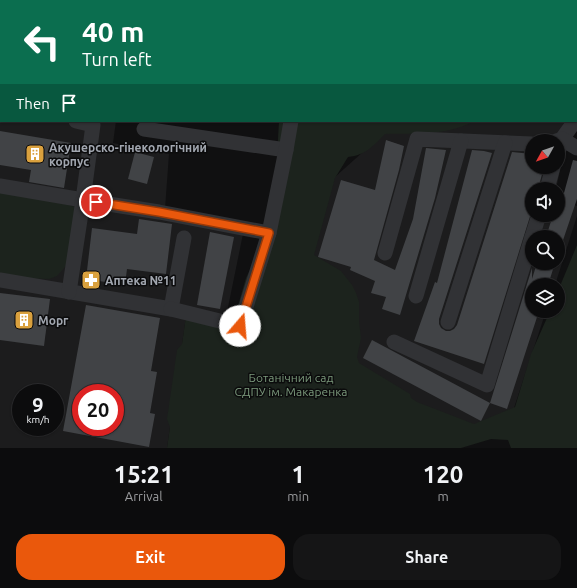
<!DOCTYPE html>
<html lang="en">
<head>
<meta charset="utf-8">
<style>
	body { margin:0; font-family:Ubuntu,sans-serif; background:#151516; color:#f1f3f6; height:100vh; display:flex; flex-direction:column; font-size:15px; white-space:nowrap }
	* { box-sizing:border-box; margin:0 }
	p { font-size:13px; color:#9a9b9d }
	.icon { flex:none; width:22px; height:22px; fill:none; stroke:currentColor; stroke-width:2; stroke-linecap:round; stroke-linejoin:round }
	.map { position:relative; height:448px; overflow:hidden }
	.sheet { display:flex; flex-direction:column; background:#0c0c0d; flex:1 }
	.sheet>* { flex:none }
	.banner { position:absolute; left:0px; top:0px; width:577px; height:122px; box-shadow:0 1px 3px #0004,0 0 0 1px #2c2c2e; background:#0b6e4f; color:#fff; overflow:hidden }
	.needle { width:26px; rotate:230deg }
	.buttons { position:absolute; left:525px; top:134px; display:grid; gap:8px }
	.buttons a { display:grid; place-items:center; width:40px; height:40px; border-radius:50%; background:#0c0c0d; box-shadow:0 1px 3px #0004,0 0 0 1px #2c2c2e; font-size:20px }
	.speed { position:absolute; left:12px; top:384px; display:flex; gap:8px; font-size:20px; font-weight:700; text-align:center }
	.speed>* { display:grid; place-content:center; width:52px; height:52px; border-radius:50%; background:#0c0c0d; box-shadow:0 1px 3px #0004,0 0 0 1px #2c2c2e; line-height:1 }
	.speed small { font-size:10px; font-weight:400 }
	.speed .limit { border:6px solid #d22; background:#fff; color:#111 }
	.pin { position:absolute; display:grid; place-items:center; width:34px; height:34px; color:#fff; margin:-17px; border:2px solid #fff; border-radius:50%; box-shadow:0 1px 4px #0007 }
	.me { position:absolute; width:44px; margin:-22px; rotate:18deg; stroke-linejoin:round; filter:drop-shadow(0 0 3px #0008) }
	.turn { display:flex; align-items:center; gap:14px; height:84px; padding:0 16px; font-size:18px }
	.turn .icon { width:52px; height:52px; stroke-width:2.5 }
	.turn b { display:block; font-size:28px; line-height:34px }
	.then { display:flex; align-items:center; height:38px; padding:0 16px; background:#0003; gap:8px; font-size:15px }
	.eta { display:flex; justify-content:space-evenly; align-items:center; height:68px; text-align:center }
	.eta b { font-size:24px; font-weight:700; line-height:28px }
	.primary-button { display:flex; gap:8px; margin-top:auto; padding:8px 16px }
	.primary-button a { flex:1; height:46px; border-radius:16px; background:#ea580c; color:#fff; font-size:16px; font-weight:700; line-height:46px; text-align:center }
	.primary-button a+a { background:#151516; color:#f1f3f6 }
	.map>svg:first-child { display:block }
	.built { fill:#1c1c1d; fill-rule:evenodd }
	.green { fill:#1c231d }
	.building { fill:#414346; fill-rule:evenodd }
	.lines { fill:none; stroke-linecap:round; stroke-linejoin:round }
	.minor { stroke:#313235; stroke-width:15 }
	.route-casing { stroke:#983908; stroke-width:10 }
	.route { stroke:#ea580c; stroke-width:7 }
	.labels { text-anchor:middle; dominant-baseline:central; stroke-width:3; stroke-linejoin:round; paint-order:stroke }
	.poi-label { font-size:12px; font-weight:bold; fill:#a2a7b0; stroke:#0b0b0c; text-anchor:start }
	.park-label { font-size:12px; fill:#7b997c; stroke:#0b0b0c }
</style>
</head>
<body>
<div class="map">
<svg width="577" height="448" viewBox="0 0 577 448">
	<rect width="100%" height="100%" fill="#101011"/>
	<g class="built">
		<path d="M0,0H131L1,1V121H116L113,143L169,154L165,209L244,229L224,327L186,317L167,448H0ZM21,393H55V427H21ZM81,393H115V427H81Z"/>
		<path d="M577,45V130L565,148L556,189H532V215H558V198L577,206V216L555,285H532V311H546L514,408L475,425L408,400L355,368L310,254L335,177L383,134L423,121H576ZM532,141H558V167H532ZM532,237H558V263H532Z"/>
	</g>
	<g class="green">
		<path d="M279,121H475C445,136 418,133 385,134C373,146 366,155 348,157L335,178L314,255L341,271L352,285L356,293L359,302V321L361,338L357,357L359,363L410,394L411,398L417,402L474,424L515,407L531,354L550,311H558V291L577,245V448H511L508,440L491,439L461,448H167L170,427L167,419L177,350L182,344L186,316L232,326L246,278L259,251L279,177L278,139Z"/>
		<polygon points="0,191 33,194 75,207 72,259 57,276 49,279 0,277"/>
	</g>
	<g class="building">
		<polygon points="0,131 71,143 64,188 29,182 31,170 0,165"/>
		<polygon points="386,140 404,146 399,170 374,260 395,270 413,219 426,148 446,150 435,198 400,315 382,309 386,297 371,293 375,281 350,270 351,267 318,257 341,180 375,190"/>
		<polygon points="472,150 484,151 492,153 439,319 439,324 441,328 446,331 450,331 454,329 457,325 512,152 532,154 532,167 544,167 538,189 532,189 532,210 484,364 414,341 435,282 437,283"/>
		<polygon points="135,152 154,157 147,184 128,179"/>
		<polygon points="573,160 577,161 577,199 560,249 558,248 558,237 546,237 553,215 558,215 558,203 561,204"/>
		<polygon points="139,219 172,224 166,274 127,269 125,285 86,279 92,228 137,234"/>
		<polygon points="210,232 234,237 220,309 197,305"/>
		<polygon points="537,263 555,263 548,285 532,285 532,311 539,311 507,409 490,403 532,268 532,279"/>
		<polygon points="0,293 50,299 44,346 0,340"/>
		<path d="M86,305L160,318L151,371L157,372L150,413L155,414L149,447L63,431ZM81,393H115V427H81Z"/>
		<polygon points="372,340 490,403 481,421 363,358"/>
	</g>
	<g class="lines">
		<g class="minor">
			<polyline points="311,1 311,0"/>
			<polyline points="0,104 1,105"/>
			<polyline points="144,129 286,150"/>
			<polyline points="556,141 562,139 575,121"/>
			<polyline points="558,152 562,139 577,148"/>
			<polyline points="0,186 83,200 93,125 76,121"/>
			<polyline points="547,189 553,167"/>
			<polyline points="532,237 539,215"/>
			<polyline points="385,253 417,139 532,144"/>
			<polyline points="0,280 171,309 184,238"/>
			<polyline points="69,292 83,200 159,212 269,233"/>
			<polyline points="416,296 461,141"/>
			<polyline points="171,309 240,326 269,233 286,150 291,121"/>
			<polyline points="448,322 505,143"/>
			<polyline points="394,342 487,385 532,237"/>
		</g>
	</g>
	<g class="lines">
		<defs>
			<polyline id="route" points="96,202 159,212 269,233 240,326"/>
		</defs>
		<use href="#route" class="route-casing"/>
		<use href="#route" class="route"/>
	</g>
	<defs>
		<symbol id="building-square" viewBox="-11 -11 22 22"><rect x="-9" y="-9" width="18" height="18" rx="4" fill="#daa13e" stroke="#0b0b0c"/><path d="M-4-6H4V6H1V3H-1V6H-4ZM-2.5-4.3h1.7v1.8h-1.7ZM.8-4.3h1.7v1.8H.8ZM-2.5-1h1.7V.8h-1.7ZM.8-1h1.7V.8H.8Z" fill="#fff"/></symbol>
		<symbol id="pharmacy-square" viewBox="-11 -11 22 22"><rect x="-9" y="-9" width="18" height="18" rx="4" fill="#daa13e" stroke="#0b0b0c"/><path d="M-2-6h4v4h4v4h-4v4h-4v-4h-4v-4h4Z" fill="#fff"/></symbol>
	</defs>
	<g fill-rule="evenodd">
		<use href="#building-square" x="24" y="143" width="22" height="22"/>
		<use href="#pharmacy-square" x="80" y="269" width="22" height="22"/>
		<use href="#building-square" x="13" y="309" width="22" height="22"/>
	</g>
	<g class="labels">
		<g class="poi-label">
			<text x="49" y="147">Акушерско-гінекологічний<tspan x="49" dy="14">корпус</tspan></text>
			<text x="105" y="280">Аптека №11</text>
			<text x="38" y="320">Морг</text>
		</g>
		<g class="park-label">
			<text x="291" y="377">Ботанічний сад<tspan x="291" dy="14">СДПУ ім. Макаренка</tspan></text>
		</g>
	</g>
</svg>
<div class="buttons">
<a><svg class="needle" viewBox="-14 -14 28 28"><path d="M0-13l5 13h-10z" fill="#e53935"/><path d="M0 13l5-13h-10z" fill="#9a9b9d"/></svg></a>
<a><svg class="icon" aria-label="sound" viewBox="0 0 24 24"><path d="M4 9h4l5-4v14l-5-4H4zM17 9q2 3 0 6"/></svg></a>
<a><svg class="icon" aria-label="search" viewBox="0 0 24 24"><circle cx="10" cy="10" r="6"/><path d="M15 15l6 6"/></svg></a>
<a><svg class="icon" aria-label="layers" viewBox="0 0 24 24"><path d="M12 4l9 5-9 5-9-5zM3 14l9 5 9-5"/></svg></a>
</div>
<div class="speed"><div>9<small>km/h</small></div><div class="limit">20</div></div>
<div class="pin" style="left:96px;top:202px;background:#d93025"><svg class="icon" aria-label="arrive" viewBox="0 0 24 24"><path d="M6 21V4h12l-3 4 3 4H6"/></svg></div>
<svg class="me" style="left:240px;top:326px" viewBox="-20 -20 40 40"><circle r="19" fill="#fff"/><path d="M0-13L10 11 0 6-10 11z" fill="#ea580c"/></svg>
<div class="banner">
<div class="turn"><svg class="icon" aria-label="left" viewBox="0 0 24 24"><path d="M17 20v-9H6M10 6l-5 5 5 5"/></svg><div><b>40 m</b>Turn left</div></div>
<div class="then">Then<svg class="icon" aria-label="arrive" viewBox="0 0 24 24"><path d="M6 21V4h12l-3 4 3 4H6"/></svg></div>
</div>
</div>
<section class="sheet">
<div class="eta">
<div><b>15:21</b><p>Arrival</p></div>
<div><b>1</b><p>min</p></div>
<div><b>120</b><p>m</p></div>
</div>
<div class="primary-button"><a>Exit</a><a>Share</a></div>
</section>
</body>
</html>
